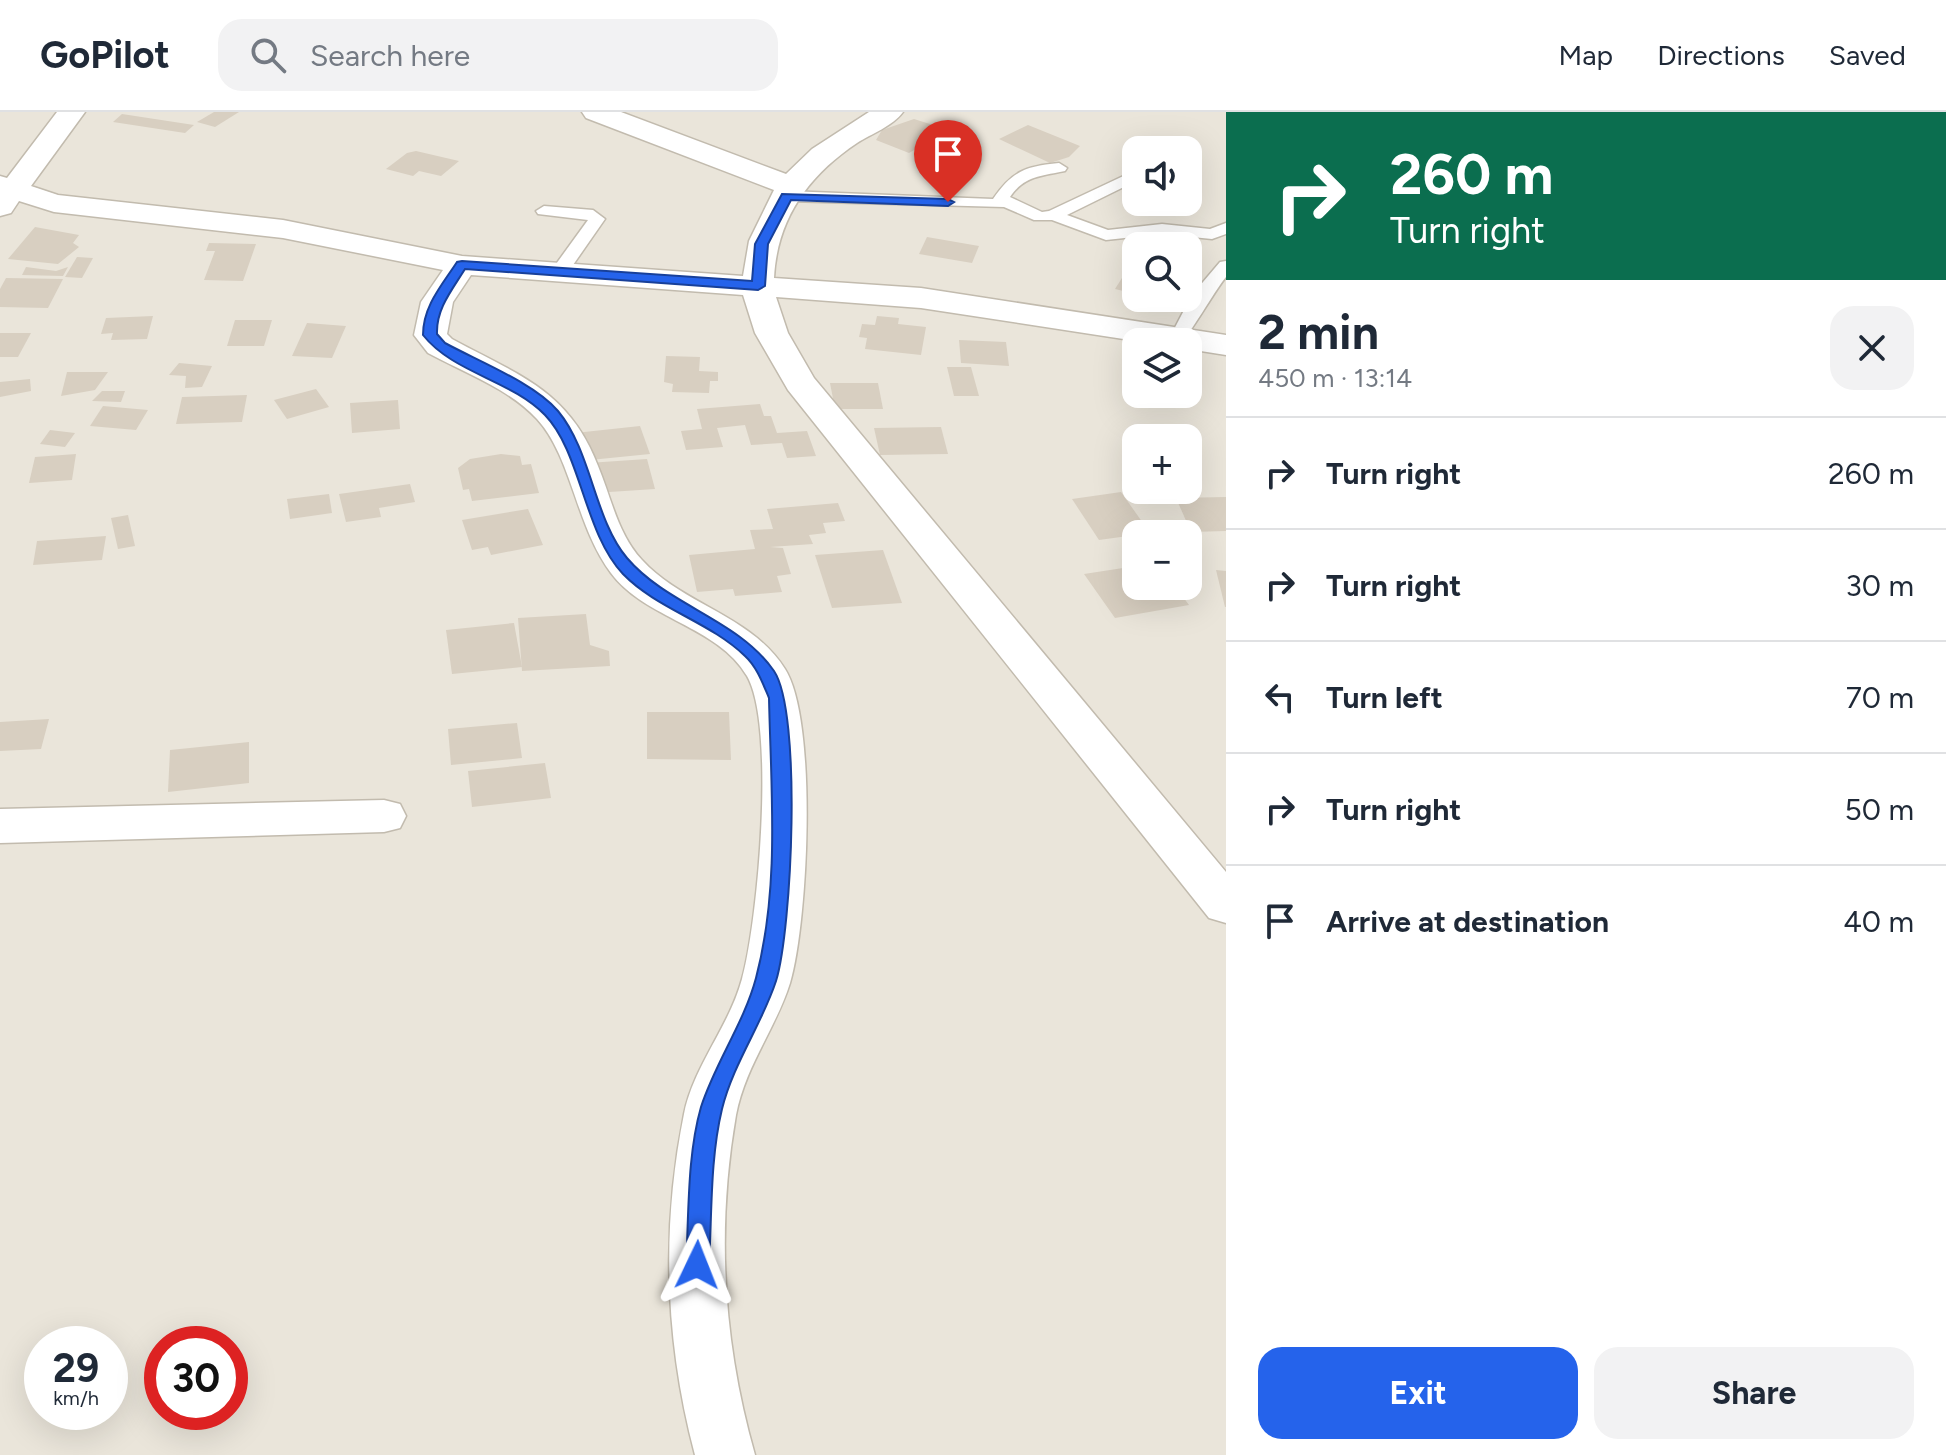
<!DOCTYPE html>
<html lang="en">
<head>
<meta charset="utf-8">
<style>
	body { margin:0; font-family:Figtree,sans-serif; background:#f2f2f3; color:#1f2937; height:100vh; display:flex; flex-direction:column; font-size:30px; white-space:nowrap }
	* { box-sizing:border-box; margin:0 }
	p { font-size:26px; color:#747a83 }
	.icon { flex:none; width:44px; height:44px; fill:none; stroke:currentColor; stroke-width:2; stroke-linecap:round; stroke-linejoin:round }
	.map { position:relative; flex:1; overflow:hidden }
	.sheet { display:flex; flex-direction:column; background:#fff; width:720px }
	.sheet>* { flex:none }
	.guide { background:#0b6e4f; color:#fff; overflow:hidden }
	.tools { position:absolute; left:1122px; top:24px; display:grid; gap:16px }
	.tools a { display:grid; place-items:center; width:80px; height:80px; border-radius:16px; background:#fff; box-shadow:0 8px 32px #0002; font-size:40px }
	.speed { position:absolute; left:24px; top:1214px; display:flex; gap:16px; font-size:40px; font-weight:700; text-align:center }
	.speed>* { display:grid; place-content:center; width:104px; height:104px; border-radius:50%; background:#fff; box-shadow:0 8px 32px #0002; line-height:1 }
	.speed small { font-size:20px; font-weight:400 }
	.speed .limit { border:12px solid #d22; background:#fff; color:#111 }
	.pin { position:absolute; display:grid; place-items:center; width:68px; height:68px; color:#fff; margin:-82px -34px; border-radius:50% 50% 50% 0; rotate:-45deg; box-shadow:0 0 8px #0007 }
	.pin .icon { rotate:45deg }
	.me { position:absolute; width:88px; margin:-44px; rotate:2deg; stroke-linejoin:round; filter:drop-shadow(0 0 6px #0008) }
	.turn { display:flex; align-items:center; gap:28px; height:168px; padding:0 32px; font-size:36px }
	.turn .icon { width:104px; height:104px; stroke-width:2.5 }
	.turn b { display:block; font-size:56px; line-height:68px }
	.round { display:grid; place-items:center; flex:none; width:84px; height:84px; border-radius:24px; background:#f2f2f3 }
	.summary { display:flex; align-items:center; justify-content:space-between; height:136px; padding:0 32px }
	h1 { font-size:48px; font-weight:700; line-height:60px }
	.cta { display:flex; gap:16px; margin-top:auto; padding:16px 32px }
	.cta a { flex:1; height:92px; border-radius:24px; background:#2563eb; color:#fff; font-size:32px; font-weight:700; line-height:92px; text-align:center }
	.cta a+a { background:#f2f2f3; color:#1f2937 }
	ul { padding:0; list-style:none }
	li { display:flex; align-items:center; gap:24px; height:112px; padding:0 32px; border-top:2px solid #e0e1e3 }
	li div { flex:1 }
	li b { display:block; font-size:30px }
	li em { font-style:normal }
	header { display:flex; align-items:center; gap:48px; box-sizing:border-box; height:112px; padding:0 40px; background:#fff; border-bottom:2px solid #e0e1e3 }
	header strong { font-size:38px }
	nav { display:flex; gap:44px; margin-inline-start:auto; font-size:28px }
	.search { width:560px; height:72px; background:#f2f2f3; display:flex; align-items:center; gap:20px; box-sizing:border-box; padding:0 28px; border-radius:24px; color:#747a83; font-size:30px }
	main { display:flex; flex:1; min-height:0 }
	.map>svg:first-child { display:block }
	.residential { fill:#eae5da; fill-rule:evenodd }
	.building { fill:#d8cfc1 }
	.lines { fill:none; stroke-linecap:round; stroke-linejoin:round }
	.service-casing { stroke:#c2bbae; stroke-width:3 }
	.minor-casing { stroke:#c2bbae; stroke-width:3 }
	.service { fill:#fff; fill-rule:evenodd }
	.minor { fill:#fff; fill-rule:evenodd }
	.route { fill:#2563eb; stroke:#184099; stroke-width:2 }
</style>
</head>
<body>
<header>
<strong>GoPilot</strong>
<div class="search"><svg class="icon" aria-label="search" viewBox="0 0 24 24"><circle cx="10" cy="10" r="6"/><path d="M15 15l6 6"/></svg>Search here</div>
<nav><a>Map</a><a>Directions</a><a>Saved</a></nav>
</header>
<main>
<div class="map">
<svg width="1226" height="1343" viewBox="0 0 1226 1343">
	<rect width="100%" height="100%" fill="#f6f3ec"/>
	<path class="residential" d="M0,0H1226V1343H0ZM1136,38H1188V90H1136ZM1136,134H1188V186H1136ZM1136,230H1188V282H1136ZM1136,326H1188V378H1136ZM1136,422H1188V474H1136ZM42,1232H110V1300H42ZM162,1232H230V1300H162Z"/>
	<g class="building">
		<polygon points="214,0 239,0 215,15 197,10"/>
		<polygon points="122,2 194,13 185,21 113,10"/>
		<polygon points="914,7 949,18 909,41 876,28 882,18"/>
		<polygon points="1028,13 1080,34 1069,45 1050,51 999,27"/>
		<polygon points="416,39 459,49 441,64 419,59 413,64 386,57 407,41"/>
		<polygon points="35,115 79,123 73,131 79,135 58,152 8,147"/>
		<polygon points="927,125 979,134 972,151 919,142"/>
		<polygon points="209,131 256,132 243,169 204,168 215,139 206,139"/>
		<polygon points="77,145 93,146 82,166 65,165"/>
		<polygon points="26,155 56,159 68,155 63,164 22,163"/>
		<polygon points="1127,158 1136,160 1136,182 1115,177"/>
		<polygon points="6,166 63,167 48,196 0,195 0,177"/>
		<polygon points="153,204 147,227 111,228 113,221 101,222 106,206"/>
		<polygon points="877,204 899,206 898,212 926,215 921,243 865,237 867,226 859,225 862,212 875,213"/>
		<polygon points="235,208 272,208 264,234 227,234"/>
		<polygon points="307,211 346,214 332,246 292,244"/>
		<polygon points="0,221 31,221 18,245 0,245"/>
		<polygon points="959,228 1006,230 1009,254 961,251"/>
		<polygon points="666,244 700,245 699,259 718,260 718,269 710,269 709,281 672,280 673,272 664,270"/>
		<polygon points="179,251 212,254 202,275 185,276 186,264 169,263"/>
		<polygon points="947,255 971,255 979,284 954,284"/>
		<polygon points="67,260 108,260 95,278 61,284"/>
		<polygon points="30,267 31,279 0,285 0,270"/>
		<polygon points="830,271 878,271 883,297 835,297"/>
		<polygon points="316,277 329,295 287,307 274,288"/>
		<polygon points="102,279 125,279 121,290 92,289"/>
		<polygon points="247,283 242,310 176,312 182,285"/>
		<polygon points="398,288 400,317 352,321 350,291"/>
		<polygon points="760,292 764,304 771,304 777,321 807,319 816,344 787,346 782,331 751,333 745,313 717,316 723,335 686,338 681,319 702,317 697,297"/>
		<polygon points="103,294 148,298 136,318 90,314"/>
		<polygon points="640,314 650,342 590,348 575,321"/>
		<polygon points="941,315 948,342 880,343 874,316"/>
		<polygon points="50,318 75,321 65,335 40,332"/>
		<polygon points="76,342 72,368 29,371 35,345"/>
		<polygon points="501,342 520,344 522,353 531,352 539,381 472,389 469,377 463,378 458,356 470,347"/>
		<polygon points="647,347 655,377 594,381 588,351"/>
		<polygon points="410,372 415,390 379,396 381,405 346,410 339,382"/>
		<polygon points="1121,380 1150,421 1099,428 1072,387"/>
		<polygon points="329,382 332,401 290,407 287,387"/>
		<polygon points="1226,385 1226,419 1191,420 1176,386"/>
		<polygon points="838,391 845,409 823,411 826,421 809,423 813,432 770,435 783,436 791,462 777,464 782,480 735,484 733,477 697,480 689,443 755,437 750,418 773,417 767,397"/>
		<polygon points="528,397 543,433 491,443 488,435 472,438 462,408"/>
		<polygon points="128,403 135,434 118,437 111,406"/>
		<polygon points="106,424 102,448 33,453 37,429"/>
		<polygon points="883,438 902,491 832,496 815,443"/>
		<polygon points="1136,454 1136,474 1175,474 1189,493 1115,506 1084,462"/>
		<polygon points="1216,458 1226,459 1226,495 1225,495"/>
		<polygon points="586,502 590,533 609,539 610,554 522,559 518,506"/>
		<polygon points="514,511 522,555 452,562 446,518"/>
		<polygon points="647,600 729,600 731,648 647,647"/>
		<polygon points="49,607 41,637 0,639 0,610"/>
		<polygon points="517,611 522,646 451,653 448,617"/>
		<polygon points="249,630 249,671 168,680 170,638"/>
		<polygon points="545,651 551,686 472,695 468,659"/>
	</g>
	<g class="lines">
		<defs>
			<g id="service">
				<path d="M1059,51L1067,56L1065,59C1041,64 1024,64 1010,85L1042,100L1049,99L1134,59L1136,69L1067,103L1108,118L1162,112L1210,117L1226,111V122L1212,127L1162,122L1106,128L1052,108H1034L1004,95L787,89L779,84L787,79L993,87C1012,59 1026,54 1059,51Z"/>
				<polygon points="544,94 593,98 605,107 566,163 560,164 551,159 588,108 538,102 536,99"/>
				<path d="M1226,149V165C1215,178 1188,226 1181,230L1173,229L1170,225L1192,183L1220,150Z"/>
			</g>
			<g id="minor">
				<path d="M57,0H85L31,74L58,83L283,108L462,144L743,164L749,129L774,78L586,6L582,0H621L786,62L812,37L869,0H903C893,14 871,22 857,31C809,63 777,106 774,166L921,176L1226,223V243L1188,237V230H1143L921,196L776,185L788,221L814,266L1226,760V811L1209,806L788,278L755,221L743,183L471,163L453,190L447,222L452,227C518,263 569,278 598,354C611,385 618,423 642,448C683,493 751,503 785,557C818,609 808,811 790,871C776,916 745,955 736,1003C716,1118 723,1231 755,1343H695C665,1230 661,1116 684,1002C694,953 729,915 742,867C758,810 776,614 747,564C718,514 645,507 611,461C576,415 572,345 537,307C508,276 465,261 428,241L414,223L421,190L443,158L283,126L54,100L19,89L11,101L0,104V64L7,66Z"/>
				<polygon points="384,688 400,692 406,704 400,716 384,720 0,731 0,697"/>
			</g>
		</defs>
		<use href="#service" class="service-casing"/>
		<use href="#minor" class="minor-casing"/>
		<use href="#service" class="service"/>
		<use href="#minor" class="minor"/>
	</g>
	<path class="route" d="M782,82L948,87L954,90L948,94L791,88L768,132L765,174L758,178L465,157C452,178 436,197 437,222L445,231C478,249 534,271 558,299C592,340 594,407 627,446C668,494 738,507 774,559C802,601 792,817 776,869C762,912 733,952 722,997C710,1047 712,1102 709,1153L705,1160L697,1164L689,1160L686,1153C689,1102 687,1044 701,995C715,951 744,911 756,866C780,775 771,679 769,586C763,572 757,555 745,544C710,510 657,497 623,462C584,421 581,340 545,303C511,268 453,261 423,223C423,194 442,173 457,150L462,149L752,169L755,132Z"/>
</svg>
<div class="tools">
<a><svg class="icon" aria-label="sound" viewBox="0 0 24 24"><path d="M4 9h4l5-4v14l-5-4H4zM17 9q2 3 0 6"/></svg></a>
<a><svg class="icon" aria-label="search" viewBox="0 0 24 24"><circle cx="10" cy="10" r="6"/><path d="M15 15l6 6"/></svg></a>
<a><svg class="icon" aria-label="layers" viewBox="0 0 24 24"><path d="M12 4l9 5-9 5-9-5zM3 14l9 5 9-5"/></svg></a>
<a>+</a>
<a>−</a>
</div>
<div class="speed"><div>29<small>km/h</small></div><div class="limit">30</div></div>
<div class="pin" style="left:948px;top:90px;background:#d93025"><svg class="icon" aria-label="arrive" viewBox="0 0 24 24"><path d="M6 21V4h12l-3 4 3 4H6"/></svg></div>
<svg class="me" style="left:697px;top:1153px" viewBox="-20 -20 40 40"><path d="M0-17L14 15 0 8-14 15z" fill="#2563eb" stroke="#fff" stroke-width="4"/></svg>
</div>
<section class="sheet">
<div class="guide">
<div class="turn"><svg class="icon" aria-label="right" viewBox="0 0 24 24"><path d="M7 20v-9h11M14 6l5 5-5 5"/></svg><div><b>260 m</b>Turn right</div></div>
</div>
<div class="summary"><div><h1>2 min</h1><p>450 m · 13:14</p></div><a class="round"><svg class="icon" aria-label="close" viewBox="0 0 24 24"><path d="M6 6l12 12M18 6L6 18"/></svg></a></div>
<ul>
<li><svg class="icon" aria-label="right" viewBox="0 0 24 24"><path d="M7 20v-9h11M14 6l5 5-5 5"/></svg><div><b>Turn right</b></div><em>260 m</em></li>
<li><svg class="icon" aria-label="right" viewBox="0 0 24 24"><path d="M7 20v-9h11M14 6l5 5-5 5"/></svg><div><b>Turn right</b></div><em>30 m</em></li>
<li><svg class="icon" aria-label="left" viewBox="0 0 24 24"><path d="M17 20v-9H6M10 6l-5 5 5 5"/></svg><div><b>Turn left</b></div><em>70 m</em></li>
<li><svg class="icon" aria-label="right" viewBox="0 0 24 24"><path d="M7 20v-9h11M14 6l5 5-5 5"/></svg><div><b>Turn right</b></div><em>50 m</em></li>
<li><svg class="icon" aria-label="arrive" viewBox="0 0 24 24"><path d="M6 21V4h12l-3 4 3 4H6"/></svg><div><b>Arrive at destination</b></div><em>40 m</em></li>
</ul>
<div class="cta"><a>Exit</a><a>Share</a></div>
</section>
</main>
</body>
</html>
